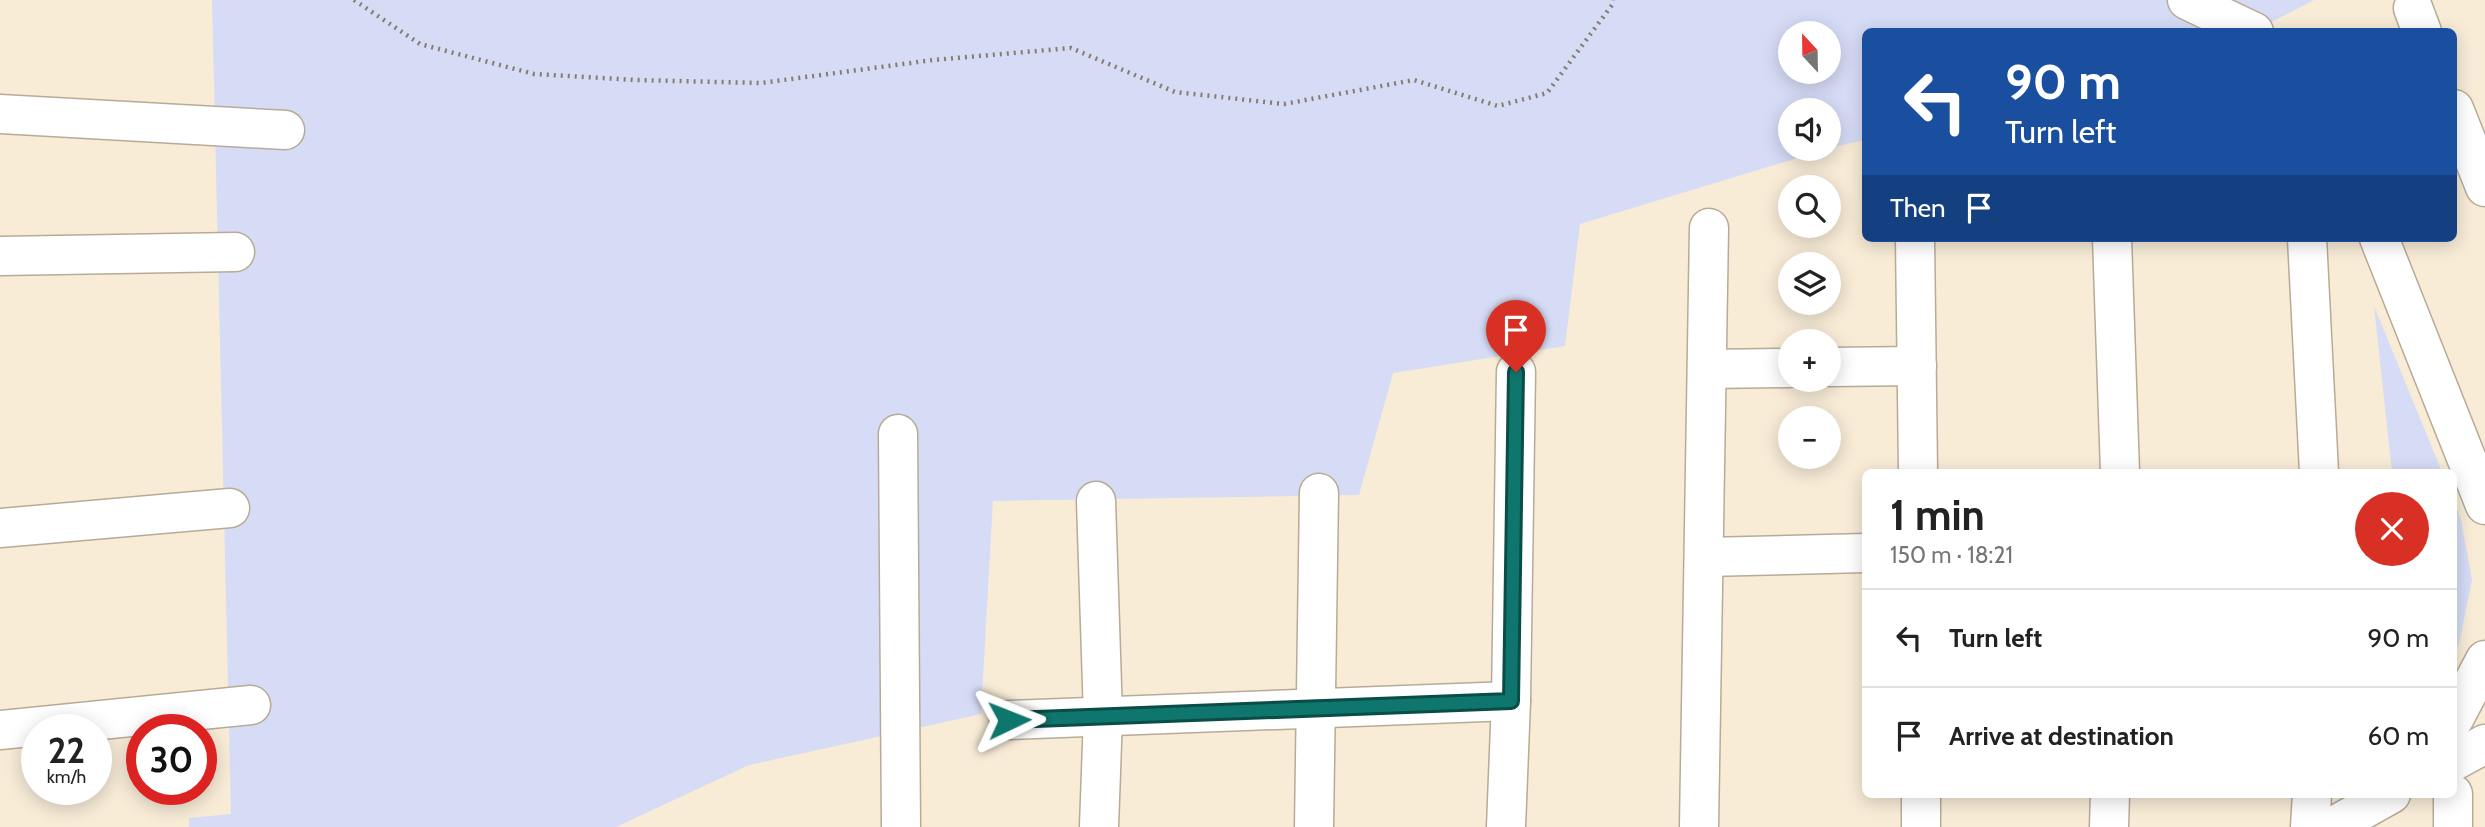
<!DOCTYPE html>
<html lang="en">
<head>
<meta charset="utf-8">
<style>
	body { margin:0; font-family:Cabin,sans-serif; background:#f2f2f2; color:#222; height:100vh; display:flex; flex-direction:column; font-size:26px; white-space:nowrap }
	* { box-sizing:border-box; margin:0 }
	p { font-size:23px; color:#767676 }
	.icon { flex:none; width:38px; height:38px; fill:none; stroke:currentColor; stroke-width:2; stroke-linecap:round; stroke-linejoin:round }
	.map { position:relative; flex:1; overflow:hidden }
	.drawer { position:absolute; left:1862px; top:469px; width:595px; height:329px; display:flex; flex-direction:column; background:#fff; border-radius:10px; box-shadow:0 4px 18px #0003 }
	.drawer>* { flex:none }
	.hud { position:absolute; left:1862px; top:28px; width:595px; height:214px; border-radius:10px; box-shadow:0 4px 18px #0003; background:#1a4fa0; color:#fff; overflow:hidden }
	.needle { width:46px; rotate:338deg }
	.tools { position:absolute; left:1778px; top:21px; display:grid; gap:14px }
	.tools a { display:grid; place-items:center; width:63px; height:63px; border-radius:50%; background:#fff; box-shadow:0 4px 18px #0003; font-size:35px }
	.speed { position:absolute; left:21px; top:714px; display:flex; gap:14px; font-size:35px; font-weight:700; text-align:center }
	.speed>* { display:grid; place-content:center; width:91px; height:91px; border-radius:50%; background:#fff; box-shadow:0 4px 18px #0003; line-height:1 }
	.speed small { font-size:18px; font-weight:400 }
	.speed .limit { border:10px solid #d22; background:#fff; color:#111 }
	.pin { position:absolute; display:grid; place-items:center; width:60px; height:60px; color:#fff; margin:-72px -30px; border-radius:50% 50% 50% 0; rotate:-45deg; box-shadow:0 0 7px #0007 }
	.pin .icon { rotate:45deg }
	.me { position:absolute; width:77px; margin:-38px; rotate:88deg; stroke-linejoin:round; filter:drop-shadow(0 0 5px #0008) }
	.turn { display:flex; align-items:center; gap:24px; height:147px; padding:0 28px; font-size:32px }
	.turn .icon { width:91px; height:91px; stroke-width:2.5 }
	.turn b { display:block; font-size:49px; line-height:60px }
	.then { display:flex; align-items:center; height:66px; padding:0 28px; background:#0003; gap:14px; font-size:26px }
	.round { display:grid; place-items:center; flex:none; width:74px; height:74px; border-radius:37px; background:#f2f2f2 }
	.overview { display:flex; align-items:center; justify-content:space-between; height:119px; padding:0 28px }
	h1 { font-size:42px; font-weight:700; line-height:52px }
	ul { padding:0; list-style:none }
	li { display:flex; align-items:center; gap:21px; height:98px; padding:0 28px; border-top:2px solid #e0e0e0 }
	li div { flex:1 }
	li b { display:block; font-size:26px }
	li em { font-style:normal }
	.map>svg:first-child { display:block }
	.green { fill:#d6dcf6; fill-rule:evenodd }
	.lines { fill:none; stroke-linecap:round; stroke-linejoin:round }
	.minor-casing { stroke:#b7ab97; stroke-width:41 }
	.path { stroke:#857d70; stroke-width:4.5; stroke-dasharray:2 5; stroke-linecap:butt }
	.minor { stroke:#fff; stroke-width:38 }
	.route-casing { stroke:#0a4d48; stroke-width:18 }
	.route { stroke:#0f766e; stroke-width:12 }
</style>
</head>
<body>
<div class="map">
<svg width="2485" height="827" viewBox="0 0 2485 827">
	<rect width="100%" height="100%" fill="#f8ecd7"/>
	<g class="green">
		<path d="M212,0H2314L2254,31L1866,32L1865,140L1829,148V110H1790V149H1827L1580,224L1565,346L1393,373L1359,495L993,501L981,714L749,765L616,827H189V818L231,814ZM1790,33H1829V72H1790Z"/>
		<polygon points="2374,306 2442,472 2392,472"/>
		<polygon points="2454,501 2461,520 2472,580 2459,644 2454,652"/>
	</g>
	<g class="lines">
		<defs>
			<g id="minor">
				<polyline points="2187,0 2254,32"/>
				<polyline points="2413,8 2422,32"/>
				<polyline points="2454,109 2485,187"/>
				<polyline points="0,114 285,130"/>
				<polyline points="1915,238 1918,472"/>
				<polyline points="2112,238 2120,472"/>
				<polyline points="2307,238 2319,472"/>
				<polyline points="2379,238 2485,505"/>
				<polyline points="0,256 235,252"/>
				<polyline points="1829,367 1917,366"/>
				<polyline points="1708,369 1790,368"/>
				<polyline points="898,434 901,827"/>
				<polyline points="1096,501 1103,716 1099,827"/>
				<polyline points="0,528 230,508"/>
				<polyline points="1705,557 1866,553"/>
				<polyline points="2454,719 2485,660"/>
				<polyline points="1009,720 1511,701"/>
				<polyline points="0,730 251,705"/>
				<polyline points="2454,761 2485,744"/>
				<polyline points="1921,794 1921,827"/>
				<polyline points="2453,794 2453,827"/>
				<polyline points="1314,827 1319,493"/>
				<polyline points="1506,827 1511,701 1516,372"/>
				<polyline points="1699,827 1709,228"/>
				<polyline points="2109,827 2110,794"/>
				<polyline points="2310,827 2312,794"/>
				<polyline points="2332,827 2391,794"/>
			</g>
		</defs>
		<use href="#minor" class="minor-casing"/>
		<polyline class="path" points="354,0 420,44 534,74 636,80 761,83 933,60 1071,48 1175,92 1284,104 1414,80 1498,106 1547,93 1612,5 1613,0"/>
		<use href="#minor" class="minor"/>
	</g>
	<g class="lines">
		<defs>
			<polyline id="route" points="1009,720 1511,701 1516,372"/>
		</defs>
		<use href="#route" class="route-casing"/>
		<use href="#route" class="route"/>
	</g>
</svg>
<div class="tools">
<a><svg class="needle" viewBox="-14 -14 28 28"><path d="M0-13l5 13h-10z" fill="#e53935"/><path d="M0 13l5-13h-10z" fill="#767676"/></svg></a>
<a><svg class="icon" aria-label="sound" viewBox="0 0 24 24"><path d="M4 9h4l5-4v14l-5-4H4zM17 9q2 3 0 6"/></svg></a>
<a><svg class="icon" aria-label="search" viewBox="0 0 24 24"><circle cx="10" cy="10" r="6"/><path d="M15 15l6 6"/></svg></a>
<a><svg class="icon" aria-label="layers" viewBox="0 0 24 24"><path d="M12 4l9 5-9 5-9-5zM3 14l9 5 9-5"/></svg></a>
<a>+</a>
<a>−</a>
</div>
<div class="speed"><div>22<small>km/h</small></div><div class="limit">30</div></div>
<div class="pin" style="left:1516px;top:372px;background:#d93025"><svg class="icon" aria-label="arrive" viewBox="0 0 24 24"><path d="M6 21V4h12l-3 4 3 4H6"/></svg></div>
<svg class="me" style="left:1009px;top:720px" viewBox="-20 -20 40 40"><path d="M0-17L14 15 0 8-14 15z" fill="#0f766e" stroke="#fff" stroke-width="4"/></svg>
<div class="hud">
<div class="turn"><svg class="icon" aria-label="left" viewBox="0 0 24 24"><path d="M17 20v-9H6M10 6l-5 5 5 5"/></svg><div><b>90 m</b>Turn left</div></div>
<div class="then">Then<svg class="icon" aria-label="arrive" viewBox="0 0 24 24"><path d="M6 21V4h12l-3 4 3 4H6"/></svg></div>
</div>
<section class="drawer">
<div class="overview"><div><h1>1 min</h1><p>150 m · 18:21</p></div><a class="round" style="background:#d93025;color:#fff"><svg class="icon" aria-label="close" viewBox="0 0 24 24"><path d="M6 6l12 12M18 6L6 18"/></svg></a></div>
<ul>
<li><svg class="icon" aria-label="left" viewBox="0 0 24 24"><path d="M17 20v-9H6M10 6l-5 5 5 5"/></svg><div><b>Turn left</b></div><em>90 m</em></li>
<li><svg class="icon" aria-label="arrive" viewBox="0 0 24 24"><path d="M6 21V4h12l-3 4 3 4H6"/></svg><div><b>Arrive at destination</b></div><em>60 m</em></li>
</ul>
</section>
</div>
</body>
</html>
